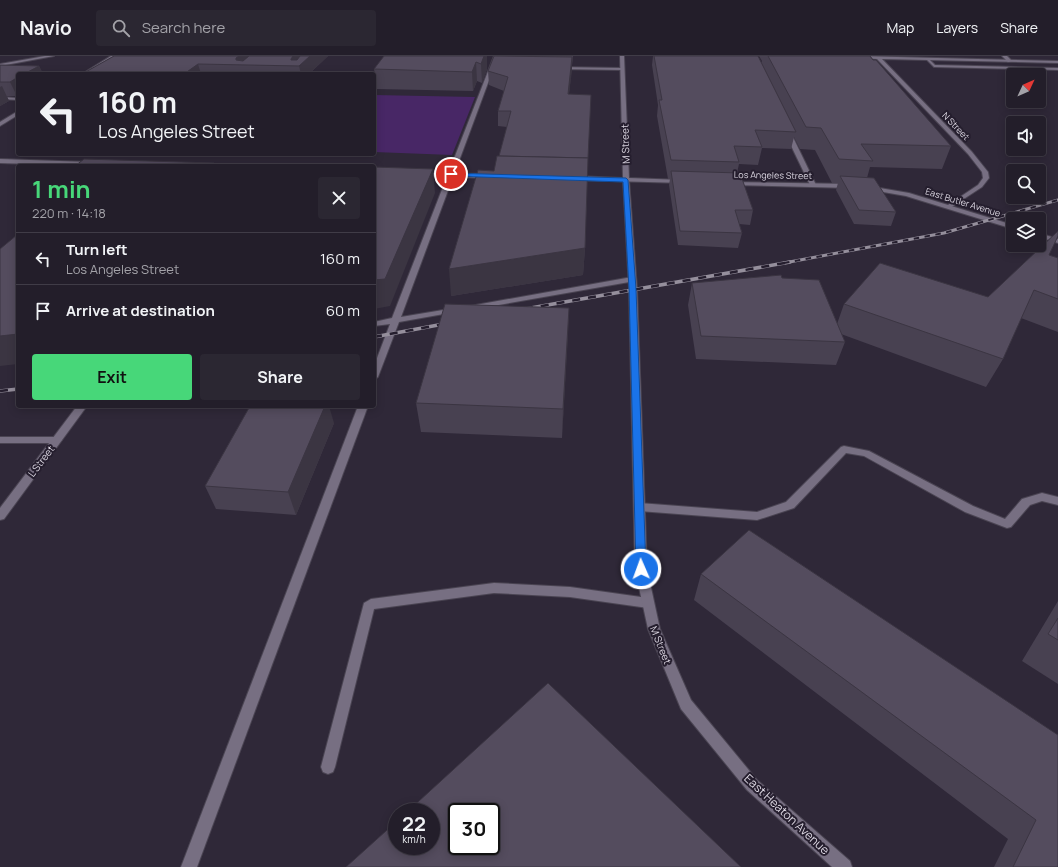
<!DOCTYPE html>
<html lang="en">
<head>
<meta charset="utf-8">
<style>
	body { margin:0; font-family:Manrope,sans-serif; background:#2b2732; color:#f1f3f6; height:100vh; display:flex; flex-direction:column; font-size:15px; white-space:nowrap }
	* { box-sizing:border-box; margin:0 }
	p { font-size:13px; color:#a3a2a8 }
	.icon { flex:none; width:22px; height:22px; fill:none; stroke:currentColor; stroke-width:2; stroke-linecap:round; stroke-linejoin:round }
	.map { position:relative; flex:1; overflow:hidden }
	.side { position:absolute; left:16px; top:108px; width:360px; height:244px; display:flex; flex-direction:column; background:#231e2a; border-radius:4px; box-shadow:0 2px 10px #0003,0 0 0 1px #403c47 }
	.side>* { flex:none }
	.guide { position:absolute; left:16px; top:16px; width:360px; height:84px; border-radius:4px; box-shadow:0 2px 10px #0003,0 0 0 1px #403c47; background:#231e2a; color:#f1f3f6; overflow:hidden }
	.needle { width:26px; rotate:46deg }
	.buttons { position:absolute; left:1006px; top:12px; display:grid; gap:8px }
	.buttons a { display:grid; place-items:center; width:40px; height:40px; border-radius:4px; background:#231e2a; box-shadow:0 2px 10px #0003,0 0 0 1px #403c47; font-size:20px }
	.speed { position:absolute; left:388px; top:747px; display:flex; gap:8px; font-size:20px; font-weight:700; text-align:center }
	.speed>* { display:grid; place-content:center; width:52px; height:52px; border-radius:50%; background:#231e2a; box-shadow:0 2px 10px #0003,0 0 0 1px #403c47; line-height:1 }
	.speed small { font-size:10px; font-weight:400 }
	.speed .limit { border:2px solid #111; border-radius:6px; background:#fff; color:#111 }
	.pin { position:absolute; display:grid; place-items:center; width:34px; height:34px; color:#fff; margin:-17px; border:2px solid #fff; border-radius:50%; box-shadow:0 1px 4px #0007 }
	.me { position:absolute; width:44px; margin:-22px; rotate:358deg; stroke-linejoin:round; filter:drop-shadow(0 0 3px #0008) }
	.turn { display:flex; align-items:center; gap:14px; height:84px; padding:0 16px; font-size:18px }
	.turn .icon { width:52px; height:52px; stroke-width:2.5 }
	.turn b { display:block; font-size:28px; line-height:34px }
	.round { display:grid; place-items:center; flex:none; width:42px; height:42px; border-radius:4px; background:#2b2732 }
	.headline { display:flex; align-items:center; justify-content:space-between; height:68px; padding:0 16px }
	h1 { font-size:24px; font-weight:700; line-height:30px; color:#47d779 }
	.primary-button { display:flex; gap:8px; margin-top:auto; padding:8px 16px }
	.primary-button a { flex:1; height:46px; border-radius:4px; background:#47d779; color:#111; font-size:16px; font-weight:700; line-height:46px; text-align:center }
	.primary-button a+a { background:#2b2732; color:#f1f3f6 }
	ul { padding:0; list-style:none }
	li { display:flex; align-items:center; gap:12px; height:52px; padding:0 16px; border-top:1px solid #403c47 }
	li div { flex:1 }
	li b { display:block; font-size:15px }
	li em { font-style:normal }
	header { display:flex; align-items:center; gap:24px; box-sizing:border-box; height:56px; padding:0 20px; background:#231e2a; border-bottom:1px solid #403c47 }
	header strong { font-size:19px }
	nav { display:flex; gap:22px; margin-inline-start:auto; font-size:14px }
	.search { width:280px; height:36px; background:#2b2732; display:flex; align-items:center; gap:10px; box-sizing:border-box; padding:0 14px; border-radius:4px; color:#a3a2a8; font-size:15px }
	.map>svg:first-child { display:block }
	.green { fill:#482766 }
	.lines { fill:none; stroke-linecap:round; stroke-linejoin:round }
	.service-casing { stroke:#4a4452; stroke-width:2 }
	.minor-casing { stroke:#4a4452; stroke-width:2 }
	.tertiary-casing { stroke:#4a4452; stroke-width:2 }
	.service { fill:#776f82; fill-rule:evenodd }
	.minor { fill:#776f82; fill-rule:evenodd }
	.tertiary { fill:#776f82; fill-rule:evenodd }
	.rail-far1-casing { stroke:#958f9c; stroke-width:3 }
	.rail-casing { stroke:#958f9c; stroke-width:3.5 }
	.rail-far1 { stroke:#251e2e; stroke-width:2; stroke-dasharray:5.5; stroke-linecap:butt }
	.rail { stroke:#251e2e; stroke-width:2.5; stroke-dasharray:8; stroke-linecap:butt }
	.wall { fill:#484151 }
	.shaded-wall { fill:#3b3542 }
	.building { fill:#544c5e; stroke:#3b3542; fill-rule:evenodd }
	.route { fill:#1a73e8; stroke:#114b97 }
	.labels { text-anchor:middle; dominant-baseline:central; stroke-width:4; stroke-linejoin:round; paint-order:stroke }
	.far-street-label { font-size:9px; fill:#ddd8e3; stroke:#251e2e }
	.street-label { font-size:10px; fill:#ddd8e3; stroke:#251e2e }
	.near-street-label { font-size:12px; fill:#ddd8e3; stroke:#251e2e }
</style>
</head>
<body>
<header>
<strong>Navio</strong>
<div class="search"><svg class="icon" aria-label="search" viewBox="0 0 24 24"><circle cx="10" cy="10" r="6"/><path d="M15 15l6 6"/></svg>Search here</div>
<nav><a>Map</a><a>Layers</a><a>Share</a></nav>
</header>
<div class="map">
<svg width="1058" height="811" viewBox="0 0 1058 811">
	<rect width="100%" height="100%" fill="#2f2838"/>
	<polygon class="green" points="374,39 475,41 452,99 374,96"/>
	<g class="lines">
		<defs>
			<g id="service">
				<polygon points="494,0 498,0 401,261 455,252 459,254 455,256 399,266 378,321 374,324 374,310 390,268 374,270 374,266 392,262"/>
				<polygon points="1002,0 1007,0 1012,5 1008,6"/>
				<polygon points="928,2 935,9 1058,12 1058,14 934,11 926,3"/>
				<polygon points="558,11 622,12 624,13 622,14 556,13"/>
				<polygon points="0,41 18,42 18,44 0,43"/>
				<polygon points="787,73 790,75 816,129 815,130 810,129 784,75"/>
				<polygon points="632,221 635,221 635,225 470,254 466,252 470,250"/>
				<polygon points="358,350 368,350 197,811 181,811"/>
				<polygon points="0,381 57,381 62,384 57,387 0,387"/>
				<polygon points="844,390 869,395 973,450 1005,463 1022,443 1042,437 1058,441 1058,449 1042,445 1030,449 1011,471 1007,472 965,456 864,400 846,397 794,452 757,464 639,455 635,454 634,451 635,448 639,447 757,456 786,446 841,391"/>
				<polygon points="494,527 570,531 648,542 652,543 654,547 652,551 648,552 570,541 494,537 374,553 335,711 333,716 328,718 323,716 321,711 364,547 371,543"/>
			</g>
			<g id="minor">
				<polygon points="45,0 54,0 0,10 0,8"/>
				<polygon points="857,0 1058,5 1058,7 882,3 972,96 988,116 989,122 982,131 950,152 947,150 948,149 978,129 983,122 982,116 968,98 877,3 858,2 856,1"/>
				<polygon points="626,122 629,124 637,233 647,513 660,573 691,644 757,724 850,805 852,811 832,811 747,734 681,653 648,573 635,513 629,233 623,124"/>
				<polygon points="77,350 87,350 4,463 0,464 0,452"/>
			</g>
			<g id="tertiary">
				<polygon points="111,0 116,0 87,18 82,18"/>
				<polygon points="620,0 624,0 629,122 682,124 685,126 684,127 574,124 571,122 574,120 623,122"/>
				<polygon points="18,55 18,59 0,70 0,66"/>
				<polygon points="0,103 90,106 93,108 90,110 0,107"/>
				<polygon points="418,117 490,118 493,120 490,122 420,120 418,119"/>
				<polygon points="728,126 850,128 853,130 850,132 730,129 727,127"/>
				<polygon points="868,130 909,137 1013,169 1013,173 906,140 866,133 865,132"/>
				<polygon points="1039,177 1058,183 1058,187 1039,181"/>
			</g>
		</defs>
		<use href="#service" class="service-casing"/>
		<use href="#minor" class="minor-casing"/>
		<use href="#tertiary" class="tertiary-casing"/>
		<use href="#service" class="service"/>
		<use href="#minor" class="minor"/>
		<use href="#tertiary" class="tertiary"/>
		<defs>
			<polyline id="rail-far1" points="784,207 944,177 1058,144"/>
			<g id="rail">
				<polyline points="525,253 790,206"/>
				<polyline points="374,281 449,267"/>
				<polyline points="0,335 18,333"/>
			</g>
		</defs>
		<use href="#rail-far1" class="rail-far1-casing"/>
		<use href="#rail" class="rail-casing"/>
		<use href="#rail-far1" class="rail-far1"/>
		<use href="#rail" class="rail"/>
	</g>
	<g class="wall">
		<polygon points="114,0 328,0 309,18 82,18"/>
		<polygon points="487,0 487,13 482,27 477,25 473,35 377,33 374,13"/>
		<polygon points="494,0 573,0 569,38 588,102 585,192 583,219 451,240 494,115 499,100 507,71 498,70 498,55 504,35 489,29 488,15"/>
		<polygon points="653,0 761,7 762,5 759,0 870,0 951,90 942,113 870,111 867,122 896,156 891,170 854,168 836,134 838,127 832,127 815,94 800,93 794,81 791,93 762,92 758,109 739,108 737,117 753,154 750,169 739,168 742,177 738,192 678,189 669,129 670,123 668,123 657,60 658,49 652,9"/>
		<polygon points="0,9 39,10 43,18 18,18 17,40 7,40 9,45 0,50"/>
		<polygon points="1049,199 1058,202 1058,276 1021,262 1003,303 986,331 841,278 845,286 836,309 696,303 688,249 692,227 782,222 837,268 844,248 988,241"/>
		<polygon points="569,252 562,382 421,376 416,347"/>
		<polygon points="334,367 296,459 216,453 205,430"/>
		<polygon points="701,518 1058,679 1058,811 994,811 1008,783 694,544"/>
		<polygon points="1058,545 1058,628 1022,605"/>
	</g>
	<g class="shaded-wall">
		<polygon points="239,0 261,0 238,9 236,2"/>
		<polygon points="293,0 306,0 292,10 291,3"/>
		<polygon points="310,0 328,0 309,18 301,18 299,10"/>
		<polygon points="482,0 487,0 487,13 482,27 481,8"/>
		<polygon points="572,1 572,15 567,53 568,38"/>
		<polygon points="476,6 477,25 473,35 472,16"/>
		<polygon points="198,8 201,18 184,18"/>
		<polygon points="39,10 43,18 24,18"/>
		<polygon points="18,21 18,40 17,40 10,26"/>
		<polygon points="2,30 9,45 0,50 0,31"/>
		<polygon points="433,113 435,137 390,250 374,253 374,224"/>
		<polygon points="585,192 583,219 451,240 449,213"/>
		<polygon points="569,252 568,280 562,382 563,353"/>
		<polygon points="18,278 18,308 0,310 0,280"/>
		<polygon points="325,350 329,350 334,367 296,459 288,436"/>
	</g>
	<g class="building">
		<polygon points="114,0 239,0 236,2 236,4 243,5 249,0 293,0 291,3 291,4 297,4 300,0 310,0 299,10 198,8 184,18 82,18"/>
		<polygon points="384,0 484,0 481,8 476,6 472,16 374,13"/>
		<polygon points="494,0 572,1 568,38 591,39 588,102 499,100 511,55 498,55 508,21 488,15"/>
		<polygon points="654,0 758,0 796,76 755,74 762,91 734,90 739,106 671,104 659,44 662,44"/>
		<polygon points="768,0 870,0 873,4 876,4 951,90 861,88 873,105 839,103 821,72 806,71"/>
		<polygon points="0,9 39,10 24,18 18,18 18,21 10,26 0,26"/>
		<polygon points="497,100 588,102 585,192 449,213 478,114 494,115"/>
		<polygon points="84,103 214,107 211,110 75,110"/>
		<polygon points="296,108 343,110 295,110"/>
		<polygon points="374,111 433,113 385,223 374,224"/>
		<polygon points="671,115 740,117 753,154 735,154 742,177 680,175"/>
		<polygon points="840,120 874,122 896,156 859,154"/>
		<polygon points="1058,175 1058,180 1049,199 1058,202 1058,243 1034,234 1003,303 844,248 880,207 988,241"/>
		<polygon points="18,178 18,278 0,280 0,193"/>
		<polygon points="781,219 782,222 819,224 845,286 701,280 692,227"/>
		<polygon points="445,248 569,252 563,353 416,347"/>
		<polygon points="250,350 325,350 288,436 205,430"/>
		<polygon points="749,474 1058,679 1058,811 1013,811 1036,764 701,518"/>
		<polygon points="1058,562 1058,584 1048,578"/>
		<path d="M548,627L741,811H346L397,765V790H431V756H407ZM457,756H491V790H457Z"/>
	</g>
	<polygon class="route" points="449,117 626,122 628,124 636,233 646,513 645,516 641,517 637,516 636,513 629,233 623,126 451,120 449,119"/>
	<g class="labels">
		<g class="far-street-label">
			<text transform="translate(956 70) rotate(46)">N Street</text>
			<text transform="translate(773 119) rotate(1)">Los Angeles Street</text>
			<text transform="translate(963 146) rotate(17)">East Butler Avenue</text>
		</g>
		<g class="street-label">
			<text transform="translate(625 88) rotate(-92)">M Street</text>
			<text transform="translate(41 405) rotate(-53)">L Street</text>
			<text transform="translate(661 589) rotate(68)">M Street</text>
		</g>
		<g class="near-street-label">
			<text transform="translate(787 758) rotate(43)">East Heaton Avenue</text>
		</g>
	</g>
</svg>
<div class="buttons">
<a><svg class="needle" viewBox="-14 -14 28 28"><path d="M0-13l5 13h-10z" fill="#e53935"/><path d="M0 13l5-13h-10z" fill="#a3a2a8"/></svg></a>
<a><svg class="icon" aria-label="sound" viewBox="0 0 24 24"><path d="M4 9h4l5-4v14l-5-4H4zM17 9q2 3 0 6"/></svg></a>
<a><svg class="icon" aria-label="search" viewBox="0 0 24 24"><circle cx="10" cy="10" r="6"/><path d="M15 15l6 6"/></svg></a>
<a><svg class="icon" aria-label="layers" viewBox="0 0 24 24"><path d="M12 4l9 5-9 5-9-5zM3 14l9 5 9-5"/></svg></a>
</div>
<div class="speed"><div>22<small>km/h</small></div><div class="limit">30</div></div>
<div class="pin" style="left:451px;top:118px;background:#d93025"><svg class="icon" aria-label="arrive" viewBox="0 0 24 24"><path d="M6 21V4h12l-3 4 3 4H6"/></svg></div>
<svg class="me" style="left:641px;top:513px" viewBox="-20 -20 40 40"><circle r="17" fill="#1a73e8" stroke="#fff" stroke-width="3"/><path d="M0-11L8 9 0 5-8 9z" fill="#fff"/></svg>
<div class="guide">
<div class="turn"><svg class="icon" aria-label="left" viewBox="0 0 24 24"><path d="M17 20v-9H6M10 6l-5 5 5 5"/></svg><div><b>160 m</b>Los Angeles Street</div></div>
</div>
<section class="side">
<div class="headline"><div><h1>1 min</h1><p>220 m · 14:18</p></div><a class="round"><svg class="icon" aria-label="close" viewBox="0 0 24 24"><path d="M6 6l12 12M18 6L6 18"/></svg></a></div>
<ul>
<li><svg class="icon" aria-label="left" viewBox="0 0 24 24"><path d="M17 20v-9H6M10 6l-5 5 5 5"/></svg><div><b>Turn left</b><p>Los Angeles Street</p></div><em>160 m</em></li>
<li><svg class="icon" aria-label="arrive" viewBox="0 0 24 24"><path d="M6 21V4h12l-3 4 3 4H6"/></svg><div><b>Arrive at destination</b></div><em>60 m</em></li>
</ul>
<div class="primary-button"><a>Exit</a><a>Share</a></div>
</section>
</div>
</body>
</html>
